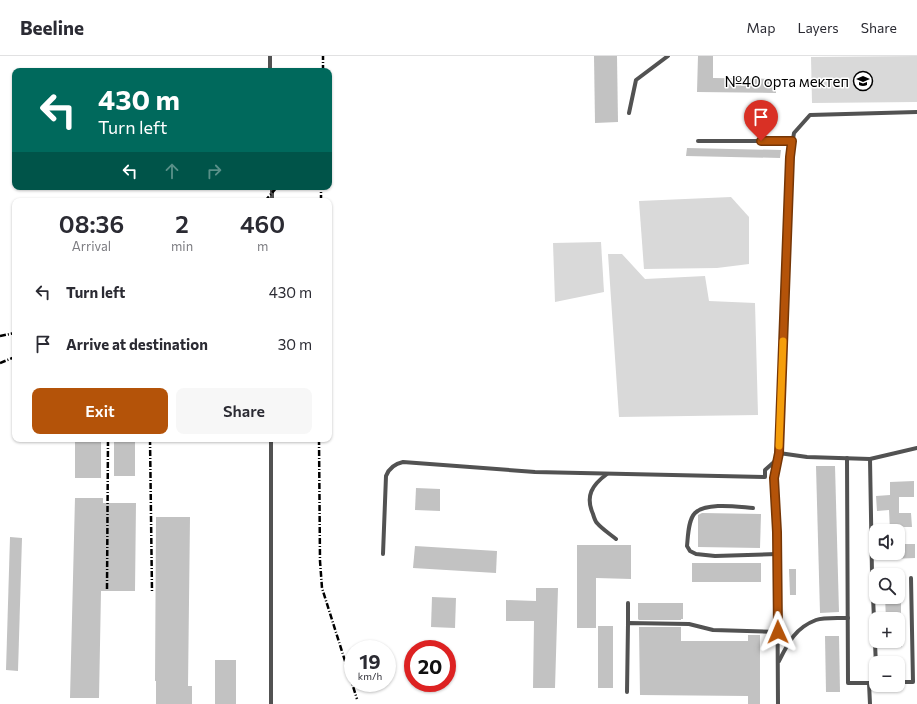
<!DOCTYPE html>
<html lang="en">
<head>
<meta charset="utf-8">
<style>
	body { margin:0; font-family:Commissioner,sans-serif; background:#f7f7f7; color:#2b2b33; height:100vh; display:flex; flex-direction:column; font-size:15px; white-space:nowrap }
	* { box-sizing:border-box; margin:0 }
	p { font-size:13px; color:#7c7c81 }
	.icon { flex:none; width:22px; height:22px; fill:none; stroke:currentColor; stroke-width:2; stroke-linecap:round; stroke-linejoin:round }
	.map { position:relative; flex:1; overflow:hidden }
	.drawer { position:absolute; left:12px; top:142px; width:320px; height:244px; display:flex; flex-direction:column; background:#fff; border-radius:8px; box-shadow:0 1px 3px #0004 }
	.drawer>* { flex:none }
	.banner { position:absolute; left:12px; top:12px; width:320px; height:122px; border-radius:8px; box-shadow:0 1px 3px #0004; background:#00695c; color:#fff; overflow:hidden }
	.fabs { position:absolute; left:869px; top:468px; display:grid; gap:8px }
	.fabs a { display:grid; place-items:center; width:36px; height:36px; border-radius:8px; background:#fff; box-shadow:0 1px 3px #0004; font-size:20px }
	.speed { position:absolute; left:344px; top:584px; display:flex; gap:8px; font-size:20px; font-weight:700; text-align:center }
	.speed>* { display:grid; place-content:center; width:52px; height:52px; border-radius:50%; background:#fff; box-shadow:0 1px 3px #0004; line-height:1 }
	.speed small { font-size:10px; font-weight:400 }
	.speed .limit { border:6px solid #d22; background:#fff; color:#111 }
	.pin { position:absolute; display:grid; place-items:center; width:34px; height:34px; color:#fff; margin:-41px -17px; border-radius:50% 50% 50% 0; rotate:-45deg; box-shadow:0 0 4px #0007 }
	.pin .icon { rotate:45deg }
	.me { position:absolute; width:44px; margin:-22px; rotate:359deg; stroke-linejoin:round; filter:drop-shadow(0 0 3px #0008) }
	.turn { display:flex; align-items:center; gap:14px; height:84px; padding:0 20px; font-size:18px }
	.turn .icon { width:52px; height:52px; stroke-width:2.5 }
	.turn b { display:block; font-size:28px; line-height:34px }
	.lanes { display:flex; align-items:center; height:38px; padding:0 20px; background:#0003; justify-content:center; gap:20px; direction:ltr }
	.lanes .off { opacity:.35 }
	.eta { display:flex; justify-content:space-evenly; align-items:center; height:68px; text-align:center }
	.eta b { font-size:24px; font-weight:600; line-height:28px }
	.primary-button { display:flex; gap:8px; margin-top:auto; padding:8px 20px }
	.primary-button a { flex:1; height:46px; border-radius:8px; background:#b45309; color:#fff; font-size:16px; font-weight:600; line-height:46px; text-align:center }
	.primary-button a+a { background:#f7f7f7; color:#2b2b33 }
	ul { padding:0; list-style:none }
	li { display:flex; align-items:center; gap:12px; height:52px; padding:0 20px }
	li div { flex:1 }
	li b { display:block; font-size:15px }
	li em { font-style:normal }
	header { display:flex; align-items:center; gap:24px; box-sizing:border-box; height:56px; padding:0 20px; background:#fff; border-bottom:1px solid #e1e1e2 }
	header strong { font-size:19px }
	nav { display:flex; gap:22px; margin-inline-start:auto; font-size:14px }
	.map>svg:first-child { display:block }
	.green { fill:#d9d9d9 }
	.building { fill:#c2c2c2 }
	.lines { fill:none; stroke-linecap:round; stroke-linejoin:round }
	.service { stroke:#525252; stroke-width:4 }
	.rail { stroke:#000; stroke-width:2.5; stroke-dasharray:6 2 1 2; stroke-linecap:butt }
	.route-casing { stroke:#753606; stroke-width:10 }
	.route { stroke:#b45309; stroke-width:7 }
	.slow { stroke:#f59e0b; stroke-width:7 }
	.labels { text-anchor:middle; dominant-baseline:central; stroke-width:3; stroke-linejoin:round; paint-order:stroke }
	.poi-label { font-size:15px; fill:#000; stroke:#fff; text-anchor:end }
</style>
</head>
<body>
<header>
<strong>Beeline</strong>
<nav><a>Map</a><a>Layers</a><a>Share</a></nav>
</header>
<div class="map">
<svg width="917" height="648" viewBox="0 0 917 648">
	<rect width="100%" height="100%" fill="#fff"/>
	<g class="green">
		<polygon points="917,0 917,46 812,47 811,1"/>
		<polygon points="731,141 749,161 749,208 717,212 644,213 639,145"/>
		<polygon points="601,186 604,236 555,246 553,187"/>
		<polygon points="608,198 622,198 645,223 705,220 709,245 755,247 758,359 619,361"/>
	</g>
	<g class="building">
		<polygon points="594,0 617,0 618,66 595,67"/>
		<polygon points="698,0 713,0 713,22 776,23 776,37 697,36"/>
		<polygon points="687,92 781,94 780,102 686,100"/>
		<rect x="75" y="383" width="26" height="39"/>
		<rect x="114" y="383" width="21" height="37"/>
		<polygon points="816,410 835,410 839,556 820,557"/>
		<polygon points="914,425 914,441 899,441 899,457 911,457 912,471 899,471 900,475 890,475 889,454 877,455 876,440 890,439 890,426"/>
		<polygon points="416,432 440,433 440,455 415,454"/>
		<polygon points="75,442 103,442 103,447 136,447 135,535 101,535 99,642 70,642"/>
		<polygon points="702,457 761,458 760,492 698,491 698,459"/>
		<polygon points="156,461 190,461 188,630 192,630 192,648 156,648 156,625 155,625"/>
		<polygon points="10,481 22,482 18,615 6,614"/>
		<polygon points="898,488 915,488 915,502 890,503 890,497 898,497"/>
		<polygon points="577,489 631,489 631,523 596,522 596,572 577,572"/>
		<polygon points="415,490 497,495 496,517 413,512"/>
		<rect x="692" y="507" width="69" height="19"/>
		<polygon points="789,513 796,513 796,539 790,539"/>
		<polygon points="536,532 558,532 555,632 533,632 534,565 506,565 506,544 536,545"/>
		<polygon points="432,541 456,542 455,572 431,571"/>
		<polygon points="885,541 901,541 901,563 886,563"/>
		<polygon points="638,547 683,547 683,563 681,563 681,564 639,564 638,563"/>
		<rect x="598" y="570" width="15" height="62"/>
		<polygon points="639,571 681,571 681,585 748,585 748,579 760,579 760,648 748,648 748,640 640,639"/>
		<polygon points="825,580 839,580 840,636 826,636"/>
		<polygon points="886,585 902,585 902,591 886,592"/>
		<rect x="215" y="604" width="21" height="44"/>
	</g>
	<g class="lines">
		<g class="service">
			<polyline points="270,0 270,15"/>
			<polyline points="629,57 636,24 668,0"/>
			<polyline points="698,85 792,85"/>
			<polyline points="272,131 272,145"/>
			<polyline points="271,383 271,648"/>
			<polyline points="779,397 807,401 870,403 917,392"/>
			<polyline points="847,402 848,627 876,627"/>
			<polyline points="870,403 872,517 876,610"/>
			<path d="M607,418C592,429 585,440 593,458C594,461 595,465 597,467C602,473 610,478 616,483"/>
			<path d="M753,452C738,451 707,446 695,457C688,464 688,481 687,490L690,495L696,498L715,500L777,498"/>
			<path d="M383,498L386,420C389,412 394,408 403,406L535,416L765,421V414L774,406L777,401"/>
			<polyline points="628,547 628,567"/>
			<path d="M779,605C788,587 795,572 816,564C824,561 839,562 848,562"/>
			<polyline points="898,626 913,626 911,522"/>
			<polyline points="869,627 870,648"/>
			<polyline points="627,636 628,567 689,568 713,574 778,576"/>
			<polyline points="778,648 777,476 774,422 779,397 790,101 794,77 810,59 917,56"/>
		</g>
		<g class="rail">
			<polyline points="323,15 323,0"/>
			<polyline points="265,145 277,131"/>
			<polyline points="321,145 321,131"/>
			<polyline points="0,280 15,277"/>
			<polyline points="0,307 15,301"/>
			<polyline points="150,383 152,536"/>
			<polyline points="319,383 320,505 322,532 357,643"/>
			<polyline points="107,533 108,383"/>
		</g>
	</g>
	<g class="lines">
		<defs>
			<polyline id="route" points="761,85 792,85 790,101 779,397 774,422 777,476 778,576"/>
		</defs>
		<use href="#route" class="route-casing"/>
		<use href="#route" class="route"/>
		<polyline class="slow" points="779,390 783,285"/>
	</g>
	<defs>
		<symbol id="school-ring" viewBox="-11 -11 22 22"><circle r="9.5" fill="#fff" stroke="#000" stroke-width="1.5"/><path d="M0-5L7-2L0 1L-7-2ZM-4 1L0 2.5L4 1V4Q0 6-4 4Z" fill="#000"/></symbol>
	</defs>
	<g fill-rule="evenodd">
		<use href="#school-ring" x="852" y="14" width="22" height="22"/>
	</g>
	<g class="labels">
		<g class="poi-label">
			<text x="849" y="25">№40 орта мектеп</text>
		</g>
	</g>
</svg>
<div class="fabs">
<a><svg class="icon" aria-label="sound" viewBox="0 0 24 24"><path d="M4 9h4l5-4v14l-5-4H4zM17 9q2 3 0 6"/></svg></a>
<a><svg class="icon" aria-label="search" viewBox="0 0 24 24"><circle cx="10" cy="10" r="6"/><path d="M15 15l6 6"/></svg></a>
<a>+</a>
<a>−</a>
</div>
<div class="speed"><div>19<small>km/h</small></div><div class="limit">20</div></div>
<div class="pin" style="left:761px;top:85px;background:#d93025"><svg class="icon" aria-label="arrive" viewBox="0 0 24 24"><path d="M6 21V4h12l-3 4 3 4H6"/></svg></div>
<svg class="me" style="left:778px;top:576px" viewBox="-20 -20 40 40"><path d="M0-17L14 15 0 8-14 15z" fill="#b45309" stroke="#fff" stroke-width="4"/></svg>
<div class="banner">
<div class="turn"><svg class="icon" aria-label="left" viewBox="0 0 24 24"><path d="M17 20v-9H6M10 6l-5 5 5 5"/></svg><div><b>430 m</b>Turn left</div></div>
<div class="lanes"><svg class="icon" aria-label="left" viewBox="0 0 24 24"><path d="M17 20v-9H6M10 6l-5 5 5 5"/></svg><svg class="icon off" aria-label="ahead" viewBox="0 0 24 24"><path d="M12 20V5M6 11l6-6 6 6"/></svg><svg class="icon off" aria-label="right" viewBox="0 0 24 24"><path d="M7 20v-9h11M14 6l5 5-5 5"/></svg></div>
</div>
<section class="drawer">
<div class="eta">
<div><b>08:36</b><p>Arrival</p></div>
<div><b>2</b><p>min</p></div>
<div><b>460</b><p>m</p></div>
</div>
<ul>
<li><svg class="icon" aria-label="left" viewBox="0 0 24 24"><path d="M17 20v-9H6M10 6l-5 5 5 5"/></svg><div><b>Turn left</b></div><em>430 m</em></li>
<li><svg class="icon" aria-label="arrive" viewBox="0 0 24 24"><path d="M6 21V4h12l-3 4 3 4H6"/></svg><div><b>Arrive at destination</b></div><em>30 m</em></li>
</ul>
<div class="primary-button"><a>Exit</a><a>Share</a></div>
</section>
</div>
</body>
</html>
